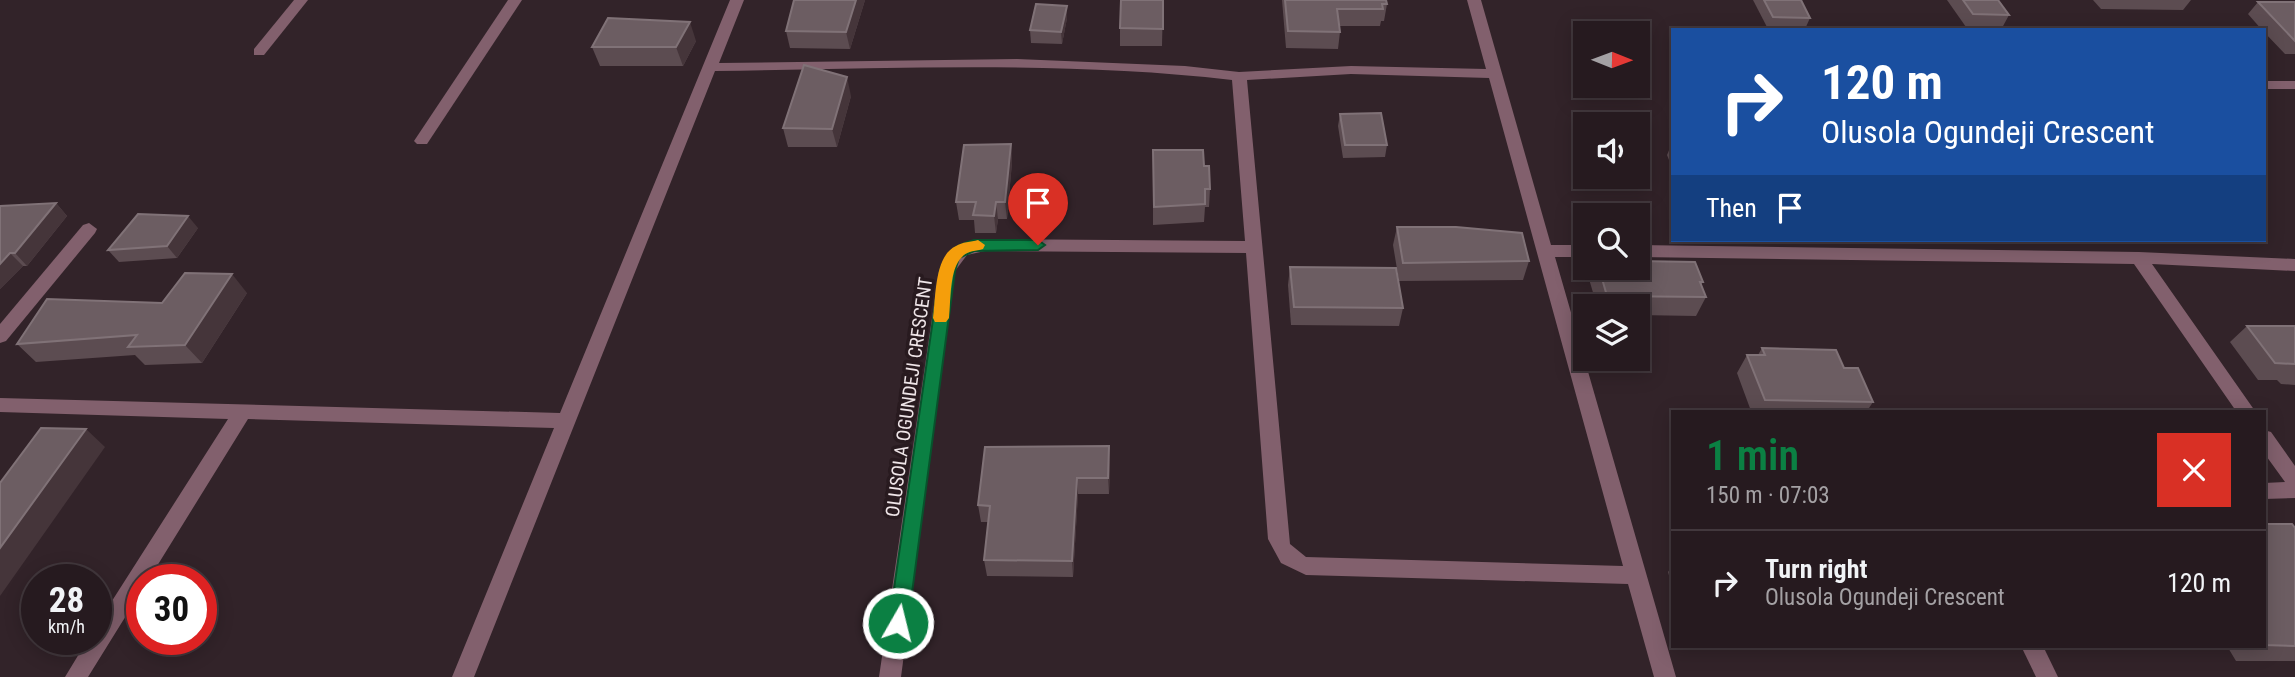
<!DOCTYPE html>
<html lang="en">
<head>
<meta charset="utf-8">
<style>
	body { margin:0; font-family:"Roboto Condensed",sans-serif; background:#32272c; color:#f1f3f6; height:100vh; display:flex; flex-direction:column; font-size:26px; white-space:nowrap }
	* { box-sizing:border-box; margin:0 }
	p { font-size:23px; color:#a4a1a4 }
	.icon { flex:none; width:38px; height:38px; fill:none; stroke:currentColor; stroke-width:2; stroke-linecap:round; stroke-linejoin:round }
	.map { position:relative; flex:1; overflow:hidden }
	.sheet { position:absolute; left:1671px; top:410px; width:595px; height:238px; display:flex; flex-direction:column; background:#261a1f; border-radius:0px; box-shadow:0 4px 18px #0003,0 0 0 2px #42383d }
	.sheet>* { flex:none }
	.hud { position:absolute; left:1671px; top:28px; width:595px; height:214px; border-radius:0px; box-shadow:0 4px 18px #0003,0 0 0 2px #42383d; background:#1a4fa0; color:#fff; overflow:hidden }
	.needle { width:46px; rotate:91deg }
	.fabs { position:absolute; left:1573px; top:21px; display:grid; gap:14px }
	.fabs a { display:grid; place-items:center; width:77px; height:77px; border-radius:0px; background:#261a1f; box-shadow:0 4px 18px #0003,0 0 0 2px #42383d; font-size:35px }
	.speed { position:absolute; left:21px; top:564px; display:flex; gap:14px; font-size:35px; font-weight:700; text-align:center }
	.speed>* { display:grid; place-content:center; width:91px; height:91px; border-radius:50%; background:#261a1f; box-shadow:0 4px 18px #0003,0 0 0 2px #42383d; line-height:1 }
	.speed small { font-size:18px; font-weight:400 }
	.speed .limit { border:10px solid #d22; background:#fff; color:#111 }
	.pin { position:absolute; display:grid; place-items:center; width:60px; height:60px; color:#fff; margin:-72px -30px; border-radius:50% 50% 50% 0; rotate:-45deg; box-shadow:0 0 7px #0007 }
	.pin .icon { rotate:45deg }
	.me { position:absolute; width:77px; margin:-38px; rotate:8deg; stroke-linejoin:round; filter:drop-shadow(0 0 5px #0008) }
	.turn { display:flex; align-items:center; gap:24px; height:147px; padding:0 35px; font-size:32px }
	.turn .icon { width:91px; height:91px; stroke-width:2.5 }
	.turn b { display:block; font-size:49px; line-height:60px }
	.then { display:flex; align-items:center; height:66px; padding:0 35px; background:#0003; gap:14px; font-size:26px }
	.round { display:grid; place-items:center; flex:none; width:74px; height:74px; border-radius:0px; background:#32272c }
	.head { display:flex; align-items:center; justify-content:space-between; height:119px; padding:0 35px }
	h1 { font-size:42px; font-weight:600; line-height:52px; color:#0b8043 }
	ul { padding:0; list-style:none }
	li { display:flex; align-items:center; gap:21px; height:105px; padding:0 35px; border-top:2px solid #42383d }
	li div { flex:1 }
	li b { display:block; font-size:26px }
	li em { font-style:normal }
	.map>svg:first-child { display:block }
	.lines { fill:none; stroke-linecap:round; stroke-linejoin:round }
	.street { fill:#82606d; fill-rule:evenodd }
	.wall { fill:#5c4c51 }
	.shaded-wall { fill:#45353a }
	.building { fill:#6c5d62; stroke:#807277; stroke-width:2 }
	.route { fill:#0b8043; stroke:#07532c; stroke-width:2 }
	.slow { fill:#f59e0b }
	.labels { text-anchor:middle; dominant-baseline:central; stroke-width:7; stroke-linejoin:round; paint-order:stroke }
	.street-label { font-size:19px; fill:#efe5e8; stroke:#281a1f }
</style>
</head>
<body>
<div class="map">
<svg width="2295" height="677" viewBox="0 0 2295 677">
	<rect width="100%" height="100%" fill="#322329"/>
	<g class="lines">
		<g class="street">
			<polygon points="294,0 308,0 264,55 254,55 254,49"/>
			<polygon points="508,0 522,0 427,144 417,144 414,141"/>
			<path d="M730,0H744L719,63L1017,59L1185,66L1239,72L1351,66L1486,69L1467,0H1481L1551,245H1586V257H1555L1676,677H1654L1628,584L1306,575L1281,563L1268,539L1246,253L985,251L967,255L955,271L901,677H879L939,271C948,249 961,241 985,239L1245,241L1232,80C1061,60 887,69 715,71L474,677H452L554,428L248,419L149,579H142V590L88,677H65L88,639H96V626L228,419L0,412V398L560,413ZM1351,74L1489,78L1623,566L1306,557L1290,544L1247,80Z"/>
			<rect x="2264" y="81" width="31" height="8"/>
			<polygon points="89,223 97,229 95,233 6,341 0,343 0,324 83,225"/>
			<polygon points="1638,245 2139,252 2295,259 2295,271 2152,264 2255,411 2236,411 2134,264 1638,257"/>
			<polygon points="2264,430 2271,432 2295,466 2295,498 2264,499 2264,483 2285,482 2264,453"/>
			<polygon points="2021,646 2043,646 2058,677 2036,677"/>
		</g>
	</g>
	<g class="wall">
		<polygon points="865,0 850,49 790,48 786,31"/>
		<polygon points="1163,0 1162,46 1120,46 1120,28"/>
		<polygon points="1282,0 1386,0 1387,4 1384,21 1381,21 1380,26 1339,26 1340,32 1338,49 1286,48"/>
		<polygon points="1753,0 1801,0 1810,18 1805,29 1768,29"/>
		<polygon points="1947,0 1998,0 2009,15 2002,28 1966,27"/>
		<polygon points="2093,0 2191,0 2183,10 2101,9"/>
		<polygon points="2258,2 2295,2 2295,54 2285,54 2264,32 2264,30 2262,30 2248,14"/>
		<polygon points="1067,18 1062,44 1031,43 1030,30"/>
		<polygon points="696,41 683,66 600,66 592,47"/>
		<polygon points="851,96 837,147 788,147 783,128"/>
		<polygon points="1340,114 1387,145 1385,157 1343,158 1338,126"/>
		<polygon points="1673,141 1673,170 1667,155"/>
		<polygon points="1011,144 1012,162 1007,219 998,219 996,233 975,233 974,220 959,220 956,202"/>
		<polygon points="1153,150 1204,166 1210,189 1209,207 1205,207 1204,222 1153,225"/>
		<polygon points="56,203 67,216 27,266 23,266 0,289 0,206"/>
		<polygon points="1397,227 1529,261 1523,280 1399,281 1393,245"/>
		<polygon points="198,228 177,258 119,262 108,250"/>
		<polygon points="1290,267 1403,308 1399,326 1291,325 1288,285"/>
		<polygon points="1594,268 1638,268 1703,282 1701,285 1706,297 1696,316 1638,315 1638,306 1597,306 1589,279"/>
		<polygon points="247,293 202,363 145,365 135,355 36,362 17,344 162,303"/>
		<polygon points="2247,326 2295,326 2295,385 2281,384 2277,380 2258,380 2230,342"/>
		<polygon points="1762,348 1844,368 1873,402 1867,411 1751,411 1737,373 1747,355 1758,355"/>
		<polygon points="1110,463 1109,494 1078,494 1073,577 987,576 984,560 988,522 981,522 978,505"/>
		<polygon points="2295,528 2295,661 2236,661 2227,646 2264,646"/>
		<polygon points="1672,566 1673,566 1673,589 1668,572"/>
	</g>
	<g class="shaded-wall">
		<polygon points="856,0 865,0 850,49 846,32"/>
		<polygon points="1067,6 1067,18 1062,44 1061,32"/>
		<polygon points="690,22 696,41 683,66 676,47"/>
		<polygon points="847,77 851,96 837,147 832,129"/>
		<polygon points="1011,144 1012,162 1007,219 1005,202"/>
		<polygon points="996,202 998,219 996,233 994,216"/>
		<polygon points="56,203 67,216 27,266 15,253"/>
		<polygon points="188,216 198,228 177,258 167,246"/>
		<polygon points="10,253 23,266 0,289 0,264"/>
		<polygon points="232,274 247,293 202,363 185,345"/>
		<polygon points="86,429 105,447 0,596 0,548"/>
		<polygon points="1109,446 1110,463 1109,494 1108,478"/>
		<polygon points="1077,478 1078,494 1073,577 1072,561"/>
	</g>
	<g class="building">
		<polygon points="794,0 856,0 846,32 786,31"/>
		<polygon points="1121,0 1163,0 1163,29 1120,28"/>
		<polygon points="1285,0 1386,0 1387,4 1382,4 1383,9 1337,9 1340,32 1288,31"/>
		<polygon points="1764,0 1801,0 1810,18 1773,17"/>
		<polygon points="1963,0 1998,0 2009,15 1973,14"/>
		<polygon points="2258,2 2295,2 2295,41"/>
		<polygon points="1036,4 1067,6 1061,32 1030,30"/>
		<polygon points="608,18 690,22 676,47 592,47"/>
		<polygon points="804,65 847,77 832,129 783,128"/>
		<polygon points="1381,113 1387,145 1345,145 1340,114"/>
		<polygon points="1011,144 1005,202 996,202 994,216 973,215 976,202 956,202 964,145"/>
		<polygon points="1153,150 1203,150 1204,166 1209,166 1210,189 1205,189 1205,204 1154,207"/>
		<polygon points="56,203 15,253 10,253 0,264 0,206"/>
		<polygon points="138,214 188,216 167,246 108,250"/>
		<polygon points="1397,227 1456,227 1522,233 1529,261 1403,263"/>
		<polygon points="1638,261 1695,262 1703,282 1700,282 1706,297 1607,296 1599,268 1638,268"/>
		<polygon points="1290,267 1396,268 1403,308 1294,307"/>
		<polygon points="185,273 232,274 185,345 128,347 137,335 17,344 47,299 162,303"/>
		<polygon points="2247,326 2295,326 2295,364 2275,363"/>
		<polygon points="1762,348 1836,350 1844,368 1858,368 1873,402 1765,400 1747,355 1765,355"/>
		<polygon points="41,428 86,429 0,548 0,483"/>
		<polygon points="1109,446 1108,478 1077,478 1072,561 984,560 990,506 978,505 985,447"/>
		<polygon points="2264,524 2292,524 2295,528 2295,646 2264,645"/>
	</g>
	<path class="route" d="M974,240H1038L1045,245L1038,250L974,251L959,258L955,271L908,623L905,629L898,631L891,629L889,623L940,271C947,251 953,246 974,240Z"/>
	<path class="slow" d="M978,240L985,245L983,249C976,251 967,251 962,257C949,269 951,302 949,318L946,322H935L933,318C936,298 934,256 956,246C962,242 971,242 978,240Z"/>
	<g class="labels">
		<g class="street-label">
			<text transform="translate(909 397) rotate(-82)">OLUSOLA OGUNDEJI CRESCENT</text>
		</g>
	</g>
</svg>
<div class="fabs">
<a><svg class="needle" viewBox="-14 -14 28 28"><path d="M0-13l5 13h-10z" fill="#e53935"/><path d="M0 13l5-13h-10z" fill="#a4a1a4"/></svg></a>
<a><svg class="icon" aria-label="sound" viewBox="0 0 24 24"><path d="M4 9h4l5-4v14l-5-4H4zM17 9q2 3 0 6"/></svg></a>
<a><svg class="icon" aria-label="search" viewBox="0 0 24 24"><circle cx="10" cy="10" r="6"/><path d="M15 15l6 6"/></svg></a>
<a><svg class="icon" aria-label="layers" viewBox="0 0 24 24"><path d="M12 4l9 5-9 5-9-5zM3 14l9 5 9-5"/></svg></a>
</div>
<div class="speed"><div>28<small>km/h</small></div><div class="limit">30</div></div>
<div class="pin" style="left:1038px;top:245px;background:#d93025"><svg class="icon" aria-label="arrive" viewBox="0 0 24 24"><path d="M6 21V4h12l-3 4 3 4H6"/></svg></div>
<svg class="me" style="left:898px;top:623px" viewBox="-20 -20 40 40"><circle r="17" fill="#0b8043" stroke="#fff" stroke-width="3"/><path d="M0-11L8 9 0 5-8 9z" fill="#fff"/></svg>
<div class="hud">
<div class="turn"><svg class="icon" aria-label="right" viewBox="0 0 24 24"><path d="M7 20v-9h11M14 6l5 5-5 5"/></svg><div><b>120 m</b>Olusola Ogundeji Crescent</div></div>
<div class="then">Then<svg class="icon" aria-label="arrive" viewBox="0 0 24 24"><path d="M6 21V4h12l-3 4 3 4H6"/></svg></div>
</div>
<section class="sheet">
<div class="head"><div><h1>1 min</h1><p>150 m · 07:03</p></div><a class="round" style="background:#d93025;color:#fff"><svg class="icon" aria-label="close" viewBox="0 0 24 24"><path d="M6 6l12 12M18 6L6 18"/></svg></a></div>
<ul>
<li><svg class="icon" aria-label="right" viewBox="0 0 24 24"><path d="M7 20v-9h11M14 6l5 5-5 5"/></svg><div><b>Turn right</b><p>Olusola Ogundeji Crescent</p></div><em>120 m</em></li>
</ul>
</section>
</div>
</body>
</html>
